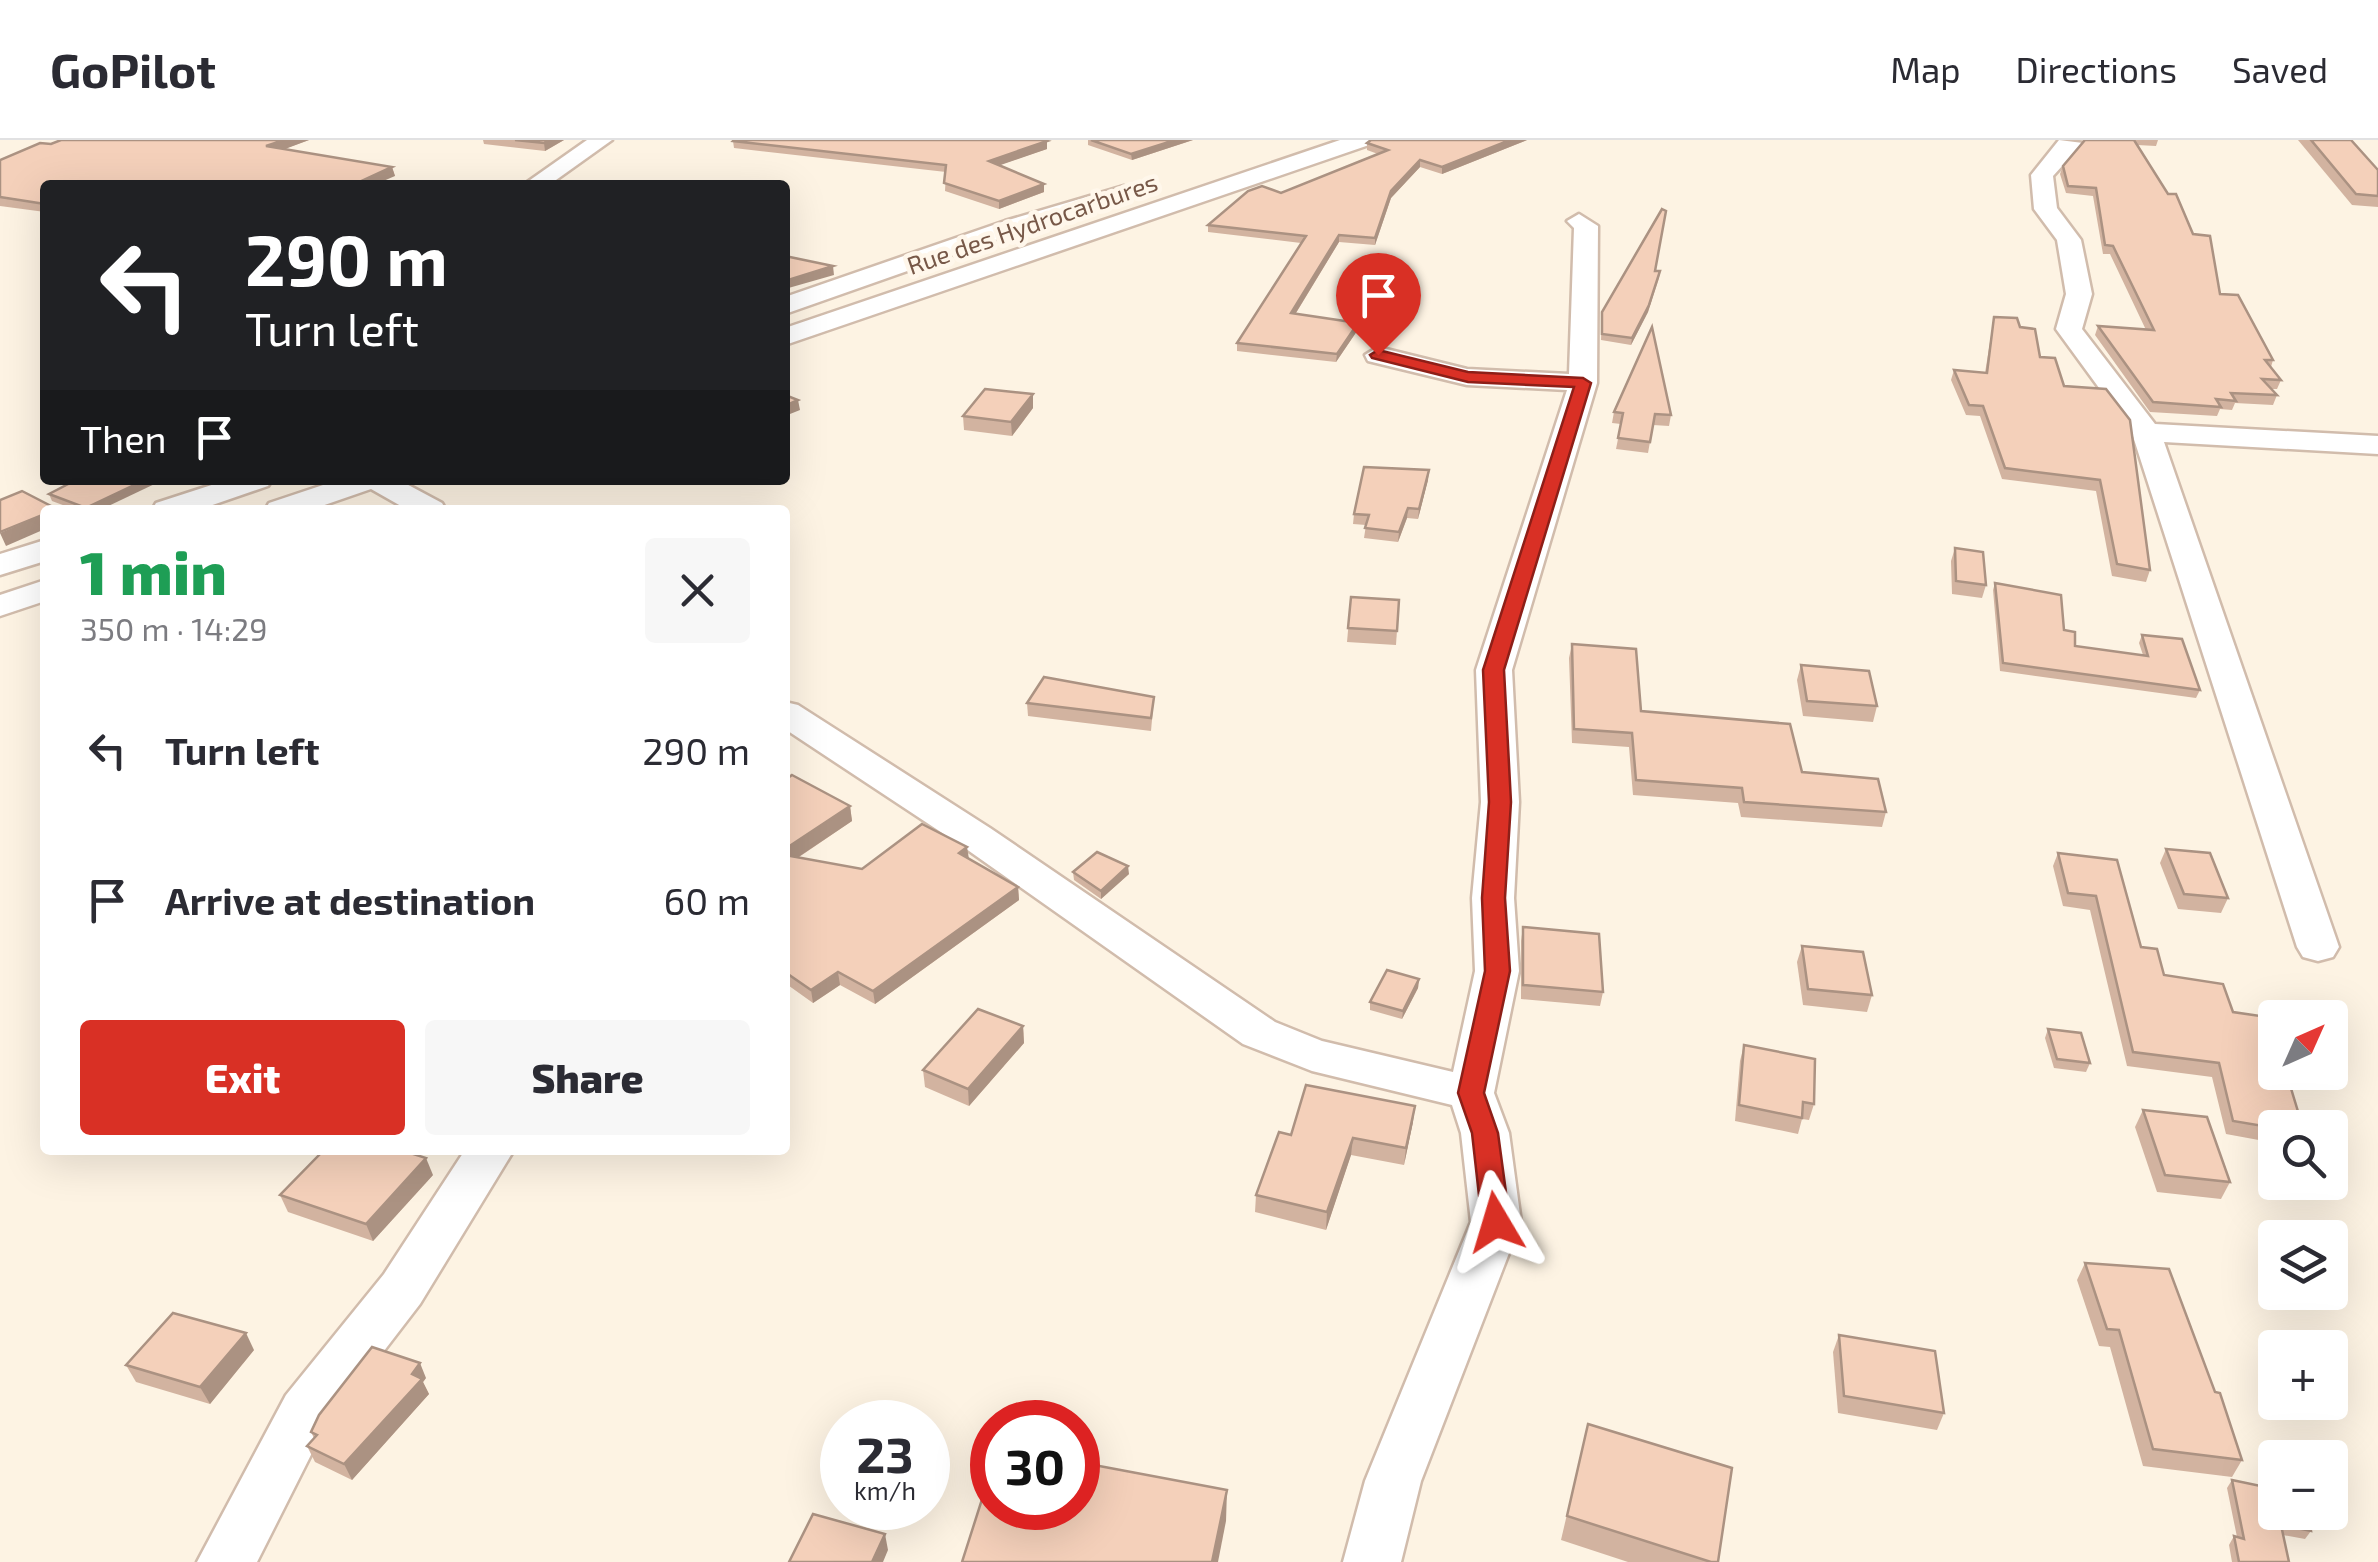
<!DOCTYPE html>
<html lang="en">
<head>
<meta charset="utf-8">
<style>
	body { margin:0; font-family:"Exo 2",sans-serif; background:#f7f7f7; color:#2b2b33; height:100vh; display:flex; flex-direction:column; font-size:38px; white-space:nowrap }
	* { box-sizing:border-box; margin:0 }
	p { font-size:32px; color:#7c7c81 }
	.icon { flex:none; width:55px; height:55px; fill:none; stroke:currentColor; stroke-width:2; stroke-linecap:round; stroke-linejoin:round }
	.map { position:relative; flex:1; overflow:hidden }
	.details { position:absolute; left:40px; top:365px; width:750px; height:650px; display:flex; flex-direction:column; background:#fff; border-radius:10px; box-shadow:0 10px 40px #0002 }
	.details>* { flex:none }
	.top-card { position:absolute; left:40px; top:40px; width:750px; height:305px; border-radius:10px; box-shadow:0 10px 40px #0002; background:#202124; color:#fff; overflow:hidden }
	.needle { width:65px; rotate:45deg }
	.controls { position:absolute; left:2258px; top:860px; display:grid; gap:20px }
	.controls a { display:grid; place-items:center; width:90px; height:90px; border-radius:10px; background:#fff; box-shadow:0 10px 40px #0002; font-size:50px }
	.speed { position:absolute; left:820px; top:1260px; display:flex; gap:20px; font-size:50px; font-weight:700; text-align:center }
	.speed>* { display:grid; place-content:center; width:130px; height:130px; border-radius:50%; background:#fff; box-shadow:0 10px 40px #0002; line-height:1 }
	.speed small { font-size:25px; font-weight:400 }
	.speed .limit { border:15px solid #d22; background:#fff; color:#111 }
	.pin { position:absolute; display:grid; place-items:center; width:85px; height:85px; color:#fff; margin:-102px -42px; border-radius:50% 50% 50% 0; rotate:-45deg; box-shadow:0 0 10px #0007 }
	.pin .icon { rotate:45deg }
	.me { position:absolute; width:110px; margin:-55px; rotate:353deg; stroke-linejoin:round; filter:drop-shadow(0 0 8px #0008) }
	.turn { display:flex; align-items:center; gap:35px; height:210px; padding:0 40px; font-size:45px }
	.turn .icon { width:130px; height:130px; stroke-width:2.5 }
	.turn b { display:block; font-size:70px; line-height:85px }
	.then { display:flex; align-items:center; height:95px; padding:0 40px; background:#0003; gap:20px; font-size:38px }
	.round { display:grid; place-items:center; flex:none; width:105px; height:105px; border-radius:10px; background:#f7f7f7 }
	.summary { display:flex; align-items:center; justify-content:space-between; height:170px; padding:0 40px }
	h1 { font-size:60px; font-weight:800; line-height:75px; color:#1e9e55 }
	.primary-button { display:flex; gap:20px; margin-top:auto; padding:20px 40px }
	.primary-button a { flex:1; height:115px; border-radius:10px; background:#d93025; color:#fff; font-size:40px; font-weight:800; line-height:115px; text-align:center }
	.primary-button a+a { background:#f7f7f7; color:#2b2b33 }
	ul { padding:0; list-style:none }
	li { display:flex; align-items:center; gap:30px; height:150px; padding:0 40px }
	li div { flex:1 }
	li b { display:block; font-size:38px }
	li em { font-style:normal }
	header { display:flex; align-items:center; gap:60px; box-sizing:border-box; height:140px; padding:0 50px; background:#fff; border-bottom:2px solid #e1e1e2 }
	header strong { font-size:48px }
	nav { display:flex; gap:55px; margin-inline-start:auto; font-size:35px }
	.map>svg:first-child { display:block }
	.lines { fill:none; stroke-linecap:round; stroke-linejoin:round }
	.minor-casing { stroke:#d1bcac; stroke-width:5 }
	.minor { fill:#fff; fill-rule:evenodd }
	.wall { fill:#d2b3a0 }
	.shaded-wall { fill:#ab9282 }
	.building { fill:#f4d0ba; stroke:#ab9282; stroke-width:2.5 }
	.route { fill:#d93025; stroke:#8d1f18; stroke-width:2.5 }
	.labels { text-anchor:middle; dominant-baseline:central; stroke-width:9; stroke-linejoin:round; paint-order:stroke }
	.far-street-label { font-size:25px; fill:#775848; stroke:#fff7eb }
</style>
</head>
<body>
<header>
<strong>GoPilot</strong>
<nav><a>Map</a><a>Directions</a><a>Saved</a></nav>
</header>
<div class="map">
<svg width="2378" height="1422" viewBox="0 0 2378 1422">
	<rect width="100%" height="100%" fill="#fdf3e3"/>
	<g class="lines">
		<defs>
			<g id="minor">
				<polygon points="587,0 612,0 549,45 523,45"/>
				<polygon points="1340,0 1372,0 1369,5 785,205 785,188"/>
				<polygon points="2059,0 2083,3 2053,36 2057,68 2081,100 2092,154 2082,189 2155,284 2378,296 2378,314 2164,302 2339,807 2333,817 2318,821 2303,817 2297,807 2132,293 2056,189 2066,154 2057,100 2034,69 2031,35"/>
				<polygon points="1124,46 1135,53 1132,58 1021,91 785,174 785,157 1005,81"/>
				<polygon points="1579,74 1598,86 1597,243 1512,530 1519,662 1514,758 1519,831 1494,953 1509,993 1521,1082 1421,1341 1401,1422 1343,1422 1365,1341 1471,1082 1461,993 1452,965 1312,931 1243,904 962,706 785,589 785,562 798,565 990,688 1275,882 1322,901 1453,932 1475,831 1472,758 1481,662 1476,530 1567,250 1467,245 1368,221 1365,215 1378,207 1467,229 1569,234 1574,88 1567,81"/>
				<polygon points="227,340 272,340 268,346 198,370 152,370 156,363"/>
				<polygon points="338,340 399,340 442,363 446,370 408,370 371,349 310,370 265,370 269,363"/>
				<polygon points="45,400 45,421 0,435 0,414"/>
				<polygon points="45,440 45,461 0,476 0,455"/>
				<polygon points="465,1010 514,1010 420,1164 324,1289 257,1422 197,1422 286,1255 384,1134"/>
			</g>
		</defs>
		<use href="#minor" class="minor-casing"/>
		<use href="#minor" class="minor"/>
	</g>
	<g class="wall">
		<polygon points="61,0 309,0 284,9 392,27 395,36 45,45 45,72 0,66 0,20"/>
		<polygon points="483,0 564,0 545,11 484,4"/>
		<polygon points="1088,0 1193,0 1132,20 1088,5"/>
		<polygon points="1527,0 1442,34 1420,27 1391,58 1375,105 1339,102 1296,173 1357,191 1336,222 1237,211 1237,203 1301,103 1208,92 1208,85 1378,14 1367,10 1367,3"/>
		<polygon points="2085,0 2158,0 2156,6 2137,5 2220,154 2273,220 2271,227 2281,240 2277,249 2271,249 2277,255 2273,265 2235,263 2232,270 2220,269 2217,276 2150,272 2095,195 2098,186 2146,190 2110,114 2103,114 2093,56 2066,53 2060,34 2063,26"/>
		<polygon points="2298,0 2351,0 2378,30 2378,67 2352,65"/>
		<polygon points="733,1 1047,1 1047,9 999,25 1044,52 999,69 945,51 946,32 734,8"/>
		<polygon points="1655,131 1660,131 1659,138 1648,172 1631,205 1601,200 1602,172"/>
		<polygon points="1994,177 2020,187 2040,217 2064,246 2150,430 2146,442 2112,436 2096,351 2002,339 1980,276 1966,275 1951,240 1954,230 1985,233"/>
		<polygon points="1033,268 1012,296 964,290 963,276"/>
		<polygon points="1614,272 1671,275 1669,286 1653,285 1648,313 1616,309 1621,284 1612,283"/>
		<polygon points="1428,340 1418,379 1407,378 1398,402 1364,398 1366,385 1353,384 1354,374"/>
		<polygon points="49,354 100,370 76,370 52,361"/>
		<polygon points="1955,408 1986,445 1982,458 1952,454 1951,421"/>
		<polygon points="1995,443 2064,490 2075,506 2143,515 2139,503 2142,495 2200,550 2196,558 2000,531 1993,450"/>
		<polygon points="1351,457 1399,460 1396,505 1347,502"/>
		<polygon points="1572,504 1641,571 1886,672 1882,687 1741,677 1738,663 1633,655 1629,607 1572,603 1569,518"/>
		<polygon points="1801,525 1877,566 1873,582 1803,576 1797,540"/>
		<polygon points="1154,557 1151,591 1028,576 1027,563"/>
		<polygon points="785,640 850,666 852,681 799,717 862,729 968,718 1018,747 1019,760 875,864 840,845 813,863 785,843"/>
		<polygon points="2166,709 2228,758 2221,773 2178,769 2160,723"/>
		<polygon points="2058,713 2141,807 2164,835 2233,872 2275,988 2275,1003 2226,994 2212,937 2127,926 2090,770 2063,766 2053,726"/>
		<polygon points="1073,732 1129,734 1101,759 1074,740"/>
		<polygon points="1523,787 1603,852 1600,866 1521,859 1521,801"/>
		<polygon points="1802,806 1872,855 1867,872 1803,865 1797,822"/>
		<polygon points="1419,839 1418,848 1402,879 1370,870 1370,862"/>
		<polygon points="1023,886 1024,903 969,966 925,947 923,930"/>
		<polygon points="2048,889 2090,923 2086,932 2054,928 2045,898"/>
		<polygon points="1744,905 1814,964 1809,980 1802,979 1798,994 1735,981 1740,921"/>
		<polygon points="2143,970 2230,1042 2221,1059 2157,1052 2135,987"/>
		<polygon points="1413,982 1404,1025 1351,1015 1326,1090 1255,1072 1256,1055 1291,995"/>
		<polygon points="433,1035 373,1101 288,1072 280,1055"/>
		<polygon points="2085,1123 2215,1252 2242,1320 2232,1337 2143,1326 2110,1207 2099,1206 2077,1140"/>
		<polygon points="1839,1195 1944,1273 1937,1290 1838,1273 1833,1212"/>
		<polygon points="254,1210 210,1264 136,1242 126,1225"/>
		<polygon points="426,1238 423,1242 429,1254 352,1340 315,1322 307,1306 314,1298 311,1292"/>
		<polygon points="1588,1284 1718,1422 1628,1422 1561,1400"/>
		<polygon points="2232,1340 2311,1391 2305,1399 2283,1395 2289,1422 2232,1422 2229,1405 2234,1396 2237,1397 2227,1348"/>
	</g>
	<g class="shaded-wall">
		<polygon points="284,0 309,0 269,15 266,6"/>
		<polygon points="549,0 564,0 545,11 544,3"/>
		<polygon points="1175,0 1193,0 1132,20 1131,14"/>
		<polygon points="1510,0 1527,0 1442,34 1442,27"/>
		<polygon points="1047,1 1047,9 989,29 989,21"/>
		<polygon points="1420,20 1420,27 1391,58 1375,105 1375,98 1391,51"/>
		<polygon points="392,27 395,36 374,45 353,45"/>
		<polygon points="1044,44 1044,52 999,69 999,61"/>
		<polygon points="1339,95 1339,102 1291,181 1291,173"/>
		<polygon points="833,126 834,135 785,149 785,141"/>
		<polygon points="1660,131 1648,172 1631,205 1632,198"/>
		<polygon points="1358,183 1357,191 1336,222 1337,214"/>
		<polygon points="1033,254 1033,268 1012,296 1011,282"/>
		<polygon points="798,260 800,270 785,276 785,266"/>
		<polygon points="1429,330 1428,340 1418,379 1419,369"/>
		<polygon points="145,340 163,340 100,370 87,370 86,368"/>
		<polygon points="1408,368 1407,378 1398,402 1399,392"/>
		<polygon points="45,374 45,389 6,406 0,393"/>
		<polygon points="850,666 852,681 788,724 785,709"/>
		<polygon points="967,707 969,719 959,713"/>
		<polygon points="1128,726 1129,734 1101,759 1101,751"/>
		<polygon points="1018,747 1019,760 875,864 873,851"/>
		<polygon points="838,832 840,845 813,863 811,850"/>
		<polygon points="1419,839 1418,848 1402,879 1403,871"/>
		<polygon points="1023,886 1024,903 969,966 968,949"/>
		<polygon points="1415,966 1413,982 1404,1025 1406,1008"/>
		<polygon points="1353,998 1351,1015 1326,1090 1327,1072"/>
		<polygon points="426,1018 433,1035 373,1101 366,1084"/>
		<polygon points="246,1193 254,1210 210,1264 200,1247"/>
		<polygon points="420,1223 426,1238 423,1242 429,1254 352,1340 344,1324"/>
		<polygon points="1227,1350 1226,1381 1218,1422 1212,1422"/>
		<polygon points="885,1394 888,1410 883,1422 872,1422"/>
	</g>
	<g class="building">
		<polygon points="61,0 284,0 266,6 392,27 353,45 45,45 45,64 0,57 0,20 40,3 51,4"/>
		<polygon points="515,0 549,0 544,3"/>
		<polygon points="734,0 1042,0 1047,1 989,21 1044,44 999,61 944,43 946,25 733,1"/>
		<polygon points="1091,0 1175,0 1131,14"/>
		<polygon points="1371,0 1510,0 1442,27 1420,20 1391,51 1375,98 1339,95 1291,173 1358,183 1337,214 1237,203 1306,96 1208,85 1248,51 1262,46 1281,53 1388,10 1367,3"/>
		<polygon points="2085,0 2134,0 2168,54 2176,54 2193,94 2210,96 2220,154 2238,155 2273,220 2265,220 2281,240 2262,239 2277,255 2231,253 2236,261 2216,259 2221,267 2153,262 2098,186 2154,190 2113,106 2105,105 2096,48 2068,46 2063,26"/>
		<polygon points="2311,0 2351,0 2378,30 2378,56 2356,54"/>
		<polygon points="1662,69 1666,71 1655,131 1660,131 1649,165 1632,198 1602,194 1602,172"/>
		<polygon points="785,116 833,126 785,141"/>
		<polygon points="1994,177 2017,178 2020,187 2035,189 2040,217 2055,218 2064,246 2106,249 2130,280 2150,430 2117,424 2100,340 2005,328 1983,266 1969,265 1954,230 1987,233"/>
		<polygon points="1652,187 1671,275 1655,274 1650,302 1618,298 1623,273 1614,272"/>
		<polygon points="985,249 1033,254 1011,282 963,276"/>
		<polygon points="785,255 798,260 785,266"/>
		<polygon points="1364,327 1429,330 1419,369 1408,368 1399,392 1365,388 1369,375 1354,374"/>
		<polygon points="76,340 145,340 86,368 49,354"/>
		<polygon points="22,351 57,369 45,370 45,374 0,392 0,360"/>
		<polygon points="1955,408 1983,412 1986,445 1956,441"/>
		<polygon points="1995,443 2061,455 2064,490 2075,492 2075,506 2148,516 2142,495 2182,499 2200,550 2003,523"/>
		<polygon points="1351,457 1399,460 1397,491 1348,488"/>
		<polygon points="1572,504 1636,509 1641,571 1790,584 1802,632 1878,639 1886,672 1744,662 1742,648 1636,640 1632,593 1574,589"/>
		<polygon points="1801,525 1869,531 1877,566 1807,561"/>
		<polygon points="1044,537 1154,557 1151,578 1027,563"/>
		<polygon points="792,635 850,666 785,709 785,640"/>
		<polygon points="922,684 967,707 959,713 1018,747 873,851 838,832 811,850 785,832 785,715 862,729"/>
		<polygon points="2166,709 2210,713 2228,758 2184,754"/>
		<polygon points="1097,712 1128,726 1101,751 1073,732"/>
		<polygon points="2058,713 2117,720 2141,807 2157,809 2164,835 2223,844 2233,872 2274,878 2275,932 2286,932 2303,988 2275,988 2233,981 2219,923 2133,912 2096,756 2068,753"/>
		<polygon points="1523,787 1599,794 1603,852 1523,845"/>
		<polygon points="1802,806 1863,812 1872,855 1808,849"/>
		<polygon points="1387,830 1419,839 1403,871 1370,862"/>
		<polygon points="978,869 1023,886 968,949 923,930"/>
		<polygon points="2048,889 2081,893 2090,923 2057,919"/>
		<polygon points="1744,905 1815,919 1814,964 1803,962 1802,978 1739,965"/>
		<polygon points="1306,945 1415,966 1406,1008 1353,998 1327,1072 1256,1055 1279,992 1291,995"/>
		<polygon points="2143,970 2207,977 2230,1042 2165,1035"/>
		<polygon points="324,1010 401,1010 426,1018 366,1084 280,1055"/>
		<polygon points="2085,1123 2169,1129 2215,1252 2220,1253 2242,1320 2153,1309 2119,1190 2107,1189"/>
		<polygon points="173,1173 246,1193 200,1247 126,1225"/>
		<polygon points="1839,1195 1935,1211 1944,1273 1844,1256"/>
		<polygon points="372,1207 420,1223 412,1234 422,1239 344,1324 307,1306 317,1295 311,1292 319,1275"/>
		<polygon points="1588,1284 1732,1328 1718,1422 1711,1422 1567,1376"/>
		<polygon points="1078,1322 1227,1350 1212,1422 962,1422 992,1328 992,1368 1078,1368"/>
		<polygon points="2232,1340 2275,1349 2275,1372 2307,1372 2311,1391 2281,1385 2289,1422 2239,1422 2234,1396 2244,1399"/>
		<polygon points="813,1374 885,1394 872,1422 789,1422"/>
	</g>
	<polygon class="route" points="1378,210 1468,232 1583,238 1591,243 1504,530 1511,662 1505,758 1510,831 1484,953 1498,993 1510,1082 1506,1089 1496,1093 1486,1089 1482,1082 1472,993 1458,953 1485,831 1482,758 1489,662 1483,530 1574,247 1468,242 1372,218 1370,215"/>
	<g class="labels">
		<g class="far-street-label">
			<text transform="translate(1032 83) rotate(-19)">Rue des Hydrocarbures</text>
		</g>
	</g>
</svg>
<div class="controls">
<a><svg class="needle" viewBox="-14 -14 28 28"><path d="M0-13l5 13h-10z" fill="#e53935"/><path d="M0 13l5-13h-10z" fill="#7c7c81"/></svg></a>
<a><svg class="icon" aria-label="search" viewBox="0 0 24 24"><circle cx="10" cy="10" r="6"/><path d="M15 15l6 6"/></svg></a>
<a><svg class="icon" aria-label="layers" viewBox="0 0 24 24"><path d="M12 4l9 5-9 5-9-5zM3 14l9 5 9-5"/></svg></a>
<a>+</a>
<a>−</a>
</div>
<div class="speed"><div>23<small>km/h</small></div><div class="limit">30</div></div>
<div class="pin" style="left:1378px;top:215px;background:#d93025"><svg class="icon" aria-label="arrive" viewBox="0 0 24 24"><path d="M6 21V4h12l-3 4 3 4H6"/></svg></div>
<svg class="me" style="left:1496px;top:1082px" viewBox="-20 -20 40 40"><path d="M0-17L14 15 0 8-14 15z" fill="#d93025" stroke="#fff" stroke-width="4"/></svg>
<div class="top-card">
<div class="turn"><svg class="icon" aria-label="left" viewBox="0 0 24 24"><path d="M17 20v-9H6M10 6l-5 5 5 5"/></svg><div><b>290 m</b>Turn left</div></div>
<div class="then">Then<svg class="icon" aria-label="arrive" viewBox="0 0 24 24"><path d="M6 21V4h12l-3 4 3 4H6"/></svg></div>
</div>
<section class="details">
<div class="summary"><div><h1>1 min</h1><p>350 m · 14:29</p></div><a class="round"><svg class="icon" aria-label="close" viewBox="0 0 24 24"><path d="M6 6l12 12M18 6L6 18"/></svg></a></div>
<ul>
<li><svg class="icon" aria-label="left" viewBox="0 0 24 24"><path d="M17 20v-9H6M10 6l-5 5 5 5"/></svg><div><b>Turn left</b></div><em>290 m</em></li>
<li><svg class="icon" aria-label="arrive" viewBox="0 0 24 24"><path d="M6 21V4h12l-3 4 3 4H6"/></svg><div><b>Arrive at destination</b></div><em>60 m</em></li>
</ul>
<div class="primary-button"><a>Exit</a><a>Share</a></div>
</section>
</div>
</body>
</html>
